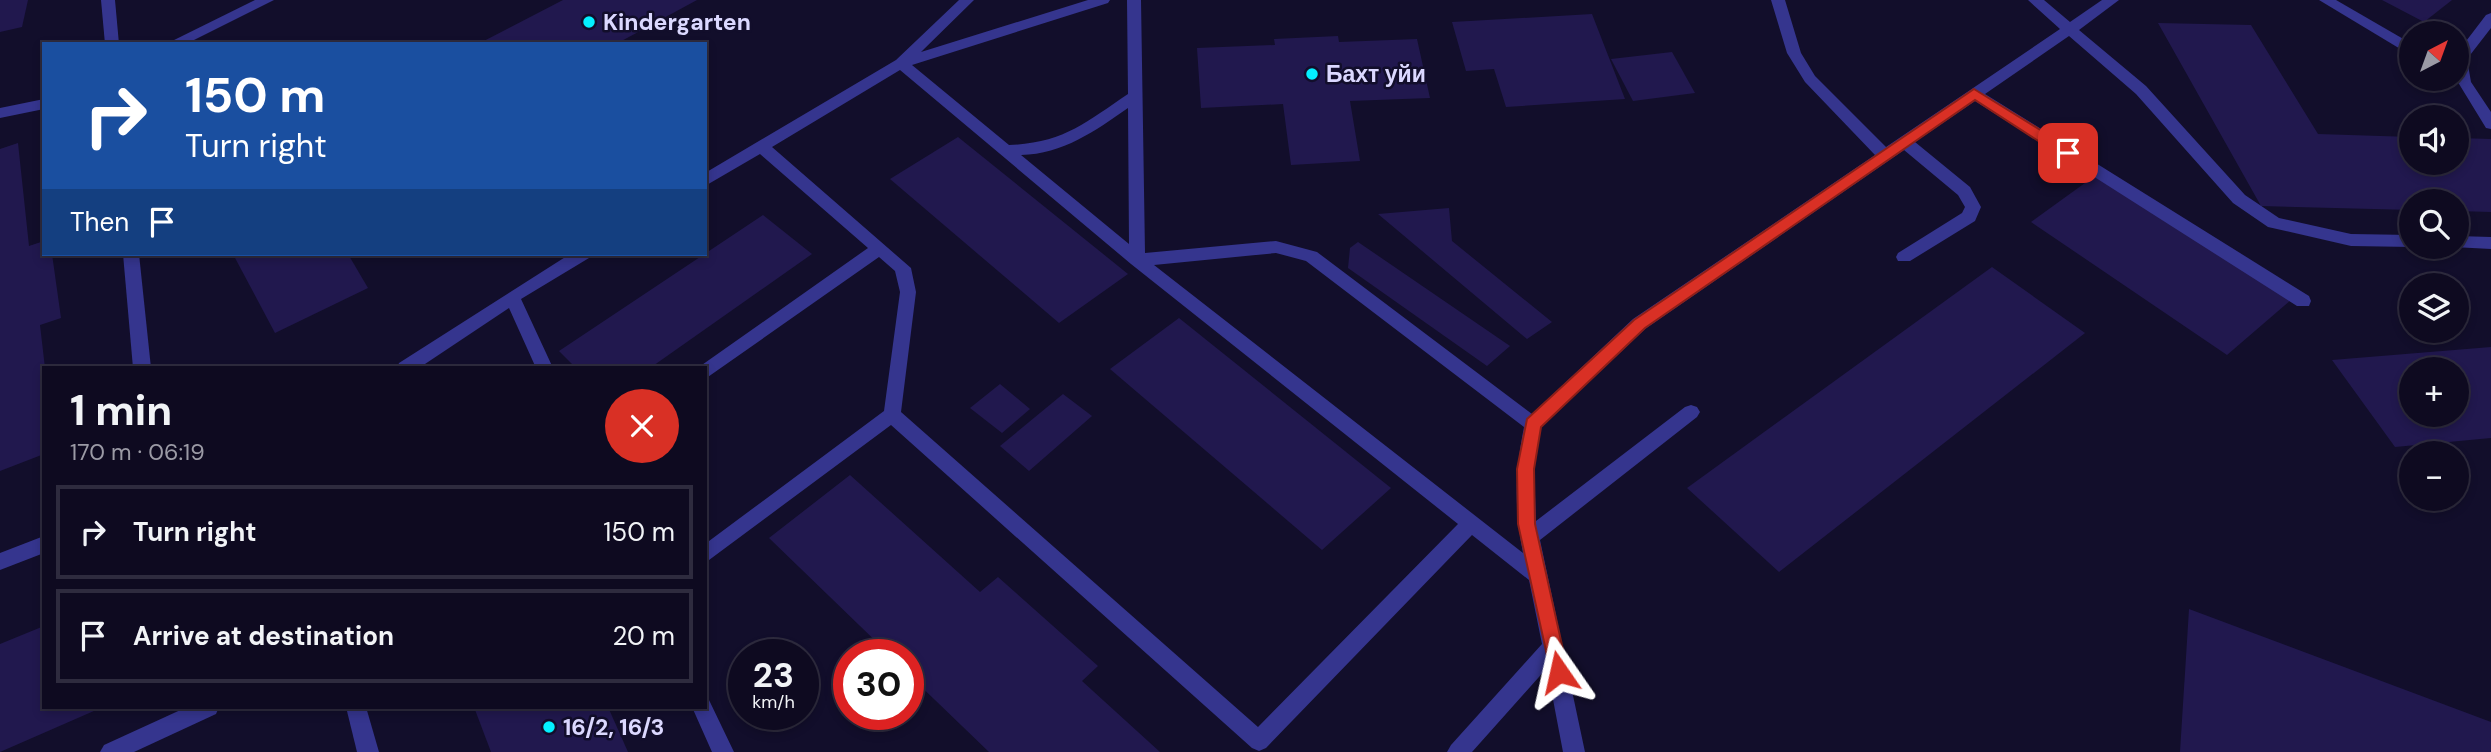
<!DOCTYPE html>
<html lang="en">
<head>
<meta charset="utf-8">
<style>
	body { margin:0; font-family:"DM Sans",sans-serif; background:#1c182d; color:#f1f3f6; height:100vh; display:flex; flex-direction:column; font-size:26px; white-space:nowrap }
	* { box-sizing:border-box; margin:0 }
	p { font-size:23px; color:#9b9aa5 }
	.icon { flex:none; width:38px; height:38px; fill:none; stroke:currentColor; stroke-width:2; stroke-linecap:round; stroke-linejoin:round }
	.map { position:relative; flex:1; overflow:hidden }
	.side { position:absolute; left:42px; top:366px; width:665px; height:343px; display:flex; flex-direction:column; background:#0e0a20; border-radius:0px; box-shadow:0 4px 10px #0003,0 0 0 2px #2e2b3e }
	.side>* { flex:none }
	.guide { position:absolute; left:42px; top:42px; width:665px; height:214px; border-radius:0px; box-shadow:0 4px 10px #0003,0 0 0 2px #2e2b3e; background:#1a4fa0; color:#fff; overflow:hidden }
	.needle { width:46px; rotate:41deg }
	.tools { position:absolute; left:2399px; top:21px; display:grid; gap:14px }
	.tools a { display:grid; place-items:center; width:70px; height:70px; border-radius:50%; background:#0e0a20; box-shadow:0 4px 10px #0003,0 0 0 2px #2e2b3e; font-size:35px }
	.speed { position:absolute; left:728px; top:639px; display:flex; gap:14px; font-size:35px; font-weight:700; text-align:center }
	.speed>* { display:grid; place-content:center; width:91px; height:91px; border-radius:50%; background:#0e0a20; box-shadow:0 4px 10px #0003,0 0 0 2px #2e2b3e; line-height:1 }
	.speed small { font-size:18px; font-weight:400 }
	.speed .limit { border:10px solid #d22; background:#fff; color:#111 }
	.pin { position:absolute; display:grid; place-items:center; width:60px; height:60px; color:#fff; margin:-30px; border-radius:14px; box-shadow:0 4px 10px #0006 }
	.me { position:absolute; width:77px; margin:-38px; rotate:349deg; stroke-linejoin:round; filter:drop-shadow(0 0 5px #0008) }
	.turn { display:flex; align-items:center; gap:24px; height:147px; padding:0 28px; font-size:32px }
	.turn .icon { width:91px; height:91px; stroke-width:2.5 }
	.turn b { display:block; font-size:49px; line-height:60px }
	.then { display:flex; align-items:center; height:66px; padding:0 28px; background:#0003; gap:14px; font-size:26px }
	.round { display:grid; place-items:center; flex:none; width:74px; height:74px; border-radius:37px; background:#1c182d }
	.headline { display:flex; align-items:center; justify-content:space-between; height:119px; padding:0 28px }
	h1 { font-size:42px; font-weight:700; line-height:52px }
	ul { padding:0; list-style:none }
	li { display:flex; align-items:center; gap:21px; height:94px; margin:0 14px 10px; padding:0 14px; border:4px solid #2e2b3e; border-radius:0px }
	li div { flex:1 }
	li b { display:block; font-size:26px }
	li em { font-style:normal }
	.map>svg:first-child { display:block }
	.building { fill:#21184e; fill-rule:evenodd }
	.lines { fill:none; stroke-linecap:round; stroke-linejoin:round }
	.minor { fill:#35358e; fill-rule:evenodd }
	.route { fill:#d93025; stroke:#8d1f18; stroke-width:2 }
	.poi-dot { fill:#04f0ff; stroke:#120e2b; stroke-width:2.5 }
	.labels { text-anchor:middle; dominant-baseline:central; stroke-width:5; stroke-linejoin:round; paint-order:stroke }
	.poi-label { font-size:23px; font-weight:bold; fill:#dbd8ff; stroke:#120e2b; text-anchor:start }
</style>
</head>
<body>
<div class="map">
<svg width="2491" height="752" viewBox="0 0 2491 752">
	<rect width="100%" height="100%" fill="#120e2b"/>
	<g class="building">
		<polygon points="0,0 28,0 22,27 0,32"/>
		<polygon points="563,0 697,0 616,44 478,44"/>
		<polygon points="2382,0 2452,0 2424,22"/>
		<polygon points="1592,14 1625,99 1506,107 1494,69 1466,71 1452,22"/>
		<polygon points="2158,23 2251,25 2318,134 2412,137 2412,163 2457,163 2457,138 2491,139 2491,212 2457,211 2457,201 2412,201 2412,210 2261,206"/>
		<polygon points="1338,36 1339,42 1417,39 1430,98 1350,101 1360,161 1291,165 1283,104 1201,108 1197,48 1275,45 1274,39"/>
		<polygon points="1672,52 1695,93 1633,101 1611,59"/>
		<polygon points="958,137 1128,274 1059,323 890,179"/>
		<polygon points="18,143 29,246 44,241 44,254 52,254 61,318 40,325 45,368 44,454 0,471 0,149"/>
		<polygon points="2096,175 2291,300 2227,355 2031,222"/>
		<polygon points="1449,208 1452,241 1552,322 1527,339 1378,214"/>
		<polygon points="763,215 812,254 650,368 576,368 559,351"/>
		<polygon points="1358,242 1510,346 1487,366 1348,268 1350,248"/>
		<polygon points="239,254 348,254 368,288 275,333 234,256"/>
		<polygon points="1992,267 2085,333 1779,572 1687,488"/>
		<polygon points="1179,318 1391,488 1322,550 1110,369"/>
		<path d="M2491,347V438L2395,447L2332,360ZM2412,369H2457V415H2412Z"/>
		<polygon points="1000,384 1030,409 1002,433 970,408"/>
		<polygon points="1063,394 1092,416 1029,471 1000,446"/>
		<polygon points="850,475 980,592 998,577 1098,666 1082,681 1160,752 989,752 908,674 908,654 889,654 769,538"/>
		<polygon points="2189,609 2491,722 2491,752 2180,752"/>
		<polygon points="44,626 44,707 103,707 0,752 0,644"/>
		<polygon points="474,707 608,707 628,752 491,752"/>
	</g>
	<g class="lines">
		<g class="minor">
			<polygon points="101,0 115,0 119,44 105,44"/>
			<polygon points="255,0 274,0 186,44 166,44"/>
			<path d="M959,0H974L921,52L1088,0H1110L1108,3L912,65L1009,145C1063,143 1085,123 1128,94L1127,0H1141L1145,253L1276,241L1317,252L1532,414L1633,319L1875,155L1805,82L1787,53L1771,0H1785L1801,53L1815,76L1886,147L2060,29L2028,0H2044L2070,22L2102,0H2119L2079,30L2146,86L2245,195L2279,218L2351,234L2412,235L2413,247L2351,246L2268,227L2233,203L2136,94L2069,36L1985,94L2309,296L2311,301L2309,306H2297L1975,101L1915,142L1970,187L1981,207L1975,221L1910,261H1898L1896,257L1898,253L1962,213L1965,207L1958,195L1904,150L1645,329L1541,427L1534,469L1536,521L1685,407L1691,405L1697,407L1700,412L1697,417L1540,540L1585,752H1563L1547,668L1472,752H1447L1451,745L1542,644L1529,580L1472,535L1266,748L1259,751L1252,748L891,425L705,563V544L884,411L900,292L895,271L879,257L705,379V368L699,367L868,248L760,154L705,186V173L896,60ZM900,70L1131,264L1458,524L1258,727L901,412L916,292L911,268L772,147ZM1128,108L1129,244L1021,155C1063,154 1095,131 1128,108ZM1276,253L1306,261L1524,427C1515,472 1514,508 1523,553L1154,265Z"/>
			<polygon points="2319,0 2336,0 2412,44 2412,56"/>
			<polygon points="2491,13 2491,28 2467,59 2471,82 2491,112 2491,129 2486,128 2456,79 2457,53 2486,15"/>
			<polygon points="44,99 44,109 0,118 0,108"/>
			<polygon points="2457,236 2491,237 2491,249 2453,247 2457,247"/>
			<polygon points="123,254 139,254 151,368 133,368"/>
			<polygon points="570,254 591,254 589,258 521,299 553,368 536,368 509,308 419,368 397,368 399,363"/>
			<polygon points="44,536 44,553 0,570 0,553"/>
			<polygon points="705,699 709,700 734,752 712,752 692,707 705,707"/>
			<polygon points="187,707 219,707 216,714 134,752 100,752 104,745"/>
			<polygon points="346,707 366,707 379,752 357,752"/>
		</g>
	</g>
	<polygon class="route" points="1974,89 2073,150 2073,157 2063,157 1975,100 1645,328 1541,427 1534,469 1535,524 1568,672 1565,678 1559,681 1552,678 1518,524 1517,469 1527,419 1634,320"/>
	<g class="poi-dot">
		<circle cx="589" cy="22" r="7"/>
		<circle cx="1312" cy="74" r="7"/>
		<circle cx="549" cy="727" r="7"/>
	</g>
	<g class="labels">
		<g class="poi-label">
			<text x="603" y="22">Kindergarten</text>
			<text x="1326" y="74">Бахт уйи</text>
			<text x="563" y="727">16/2, 16/3</text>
		</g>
	</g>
</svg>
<div class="tools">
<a><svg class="needle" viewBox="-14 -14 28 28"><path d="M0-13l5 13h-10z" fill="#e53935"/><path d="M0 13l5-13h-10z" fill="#9b9aa5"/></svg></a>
<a><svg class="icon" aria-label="sound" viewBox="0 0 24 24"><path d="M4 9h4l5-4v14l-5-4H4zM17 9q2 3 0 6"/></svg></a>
<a><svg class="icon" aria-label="search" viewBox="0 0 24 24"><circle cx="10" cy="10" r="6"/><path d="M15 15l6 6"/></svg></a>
<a><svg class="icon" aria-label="layers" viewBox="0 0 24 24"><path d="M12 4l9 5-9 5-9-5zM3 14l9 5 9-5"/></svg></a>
<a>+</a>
<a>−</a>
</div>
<div class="speed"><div>23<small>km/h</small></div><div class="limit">30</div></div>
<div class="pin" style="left:2068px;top:153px;background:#d93025"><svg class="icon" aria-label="arrive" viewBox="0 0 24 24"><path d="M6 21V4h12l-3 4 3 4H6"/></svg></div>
<svg class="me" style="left:1559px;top:672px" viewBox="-20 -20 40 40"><path d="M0-17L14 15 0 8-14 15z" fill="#d93025" stroke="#fff" stroke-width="4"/></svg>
<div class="guide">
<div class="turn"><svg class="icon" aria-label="right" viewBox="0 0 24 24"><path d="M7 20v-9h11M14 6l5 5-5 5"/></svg><div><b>150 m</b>Turn right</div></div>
<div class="then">Then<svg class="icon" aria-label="arrive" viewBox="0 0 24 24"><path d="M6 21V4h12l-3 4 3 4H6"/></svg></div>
</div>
<section class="side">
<div class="headline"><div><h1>1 min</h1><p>170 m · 06:19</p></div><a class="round" style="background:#d93025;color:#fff"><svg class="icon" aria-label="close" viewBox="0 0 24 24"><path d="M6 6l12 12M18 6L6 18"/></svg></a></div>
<ul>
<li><svg class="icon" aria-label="right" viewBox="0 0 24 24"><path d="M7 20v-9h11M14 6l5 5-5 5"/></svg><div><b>Turn right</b></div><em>150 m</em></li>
<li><svg class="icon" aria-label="arrive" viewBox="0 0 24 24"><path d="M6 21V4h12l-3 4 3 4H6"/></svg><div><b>Arrive at destination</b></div><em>20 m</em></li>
</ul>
</section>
</div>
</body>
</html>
